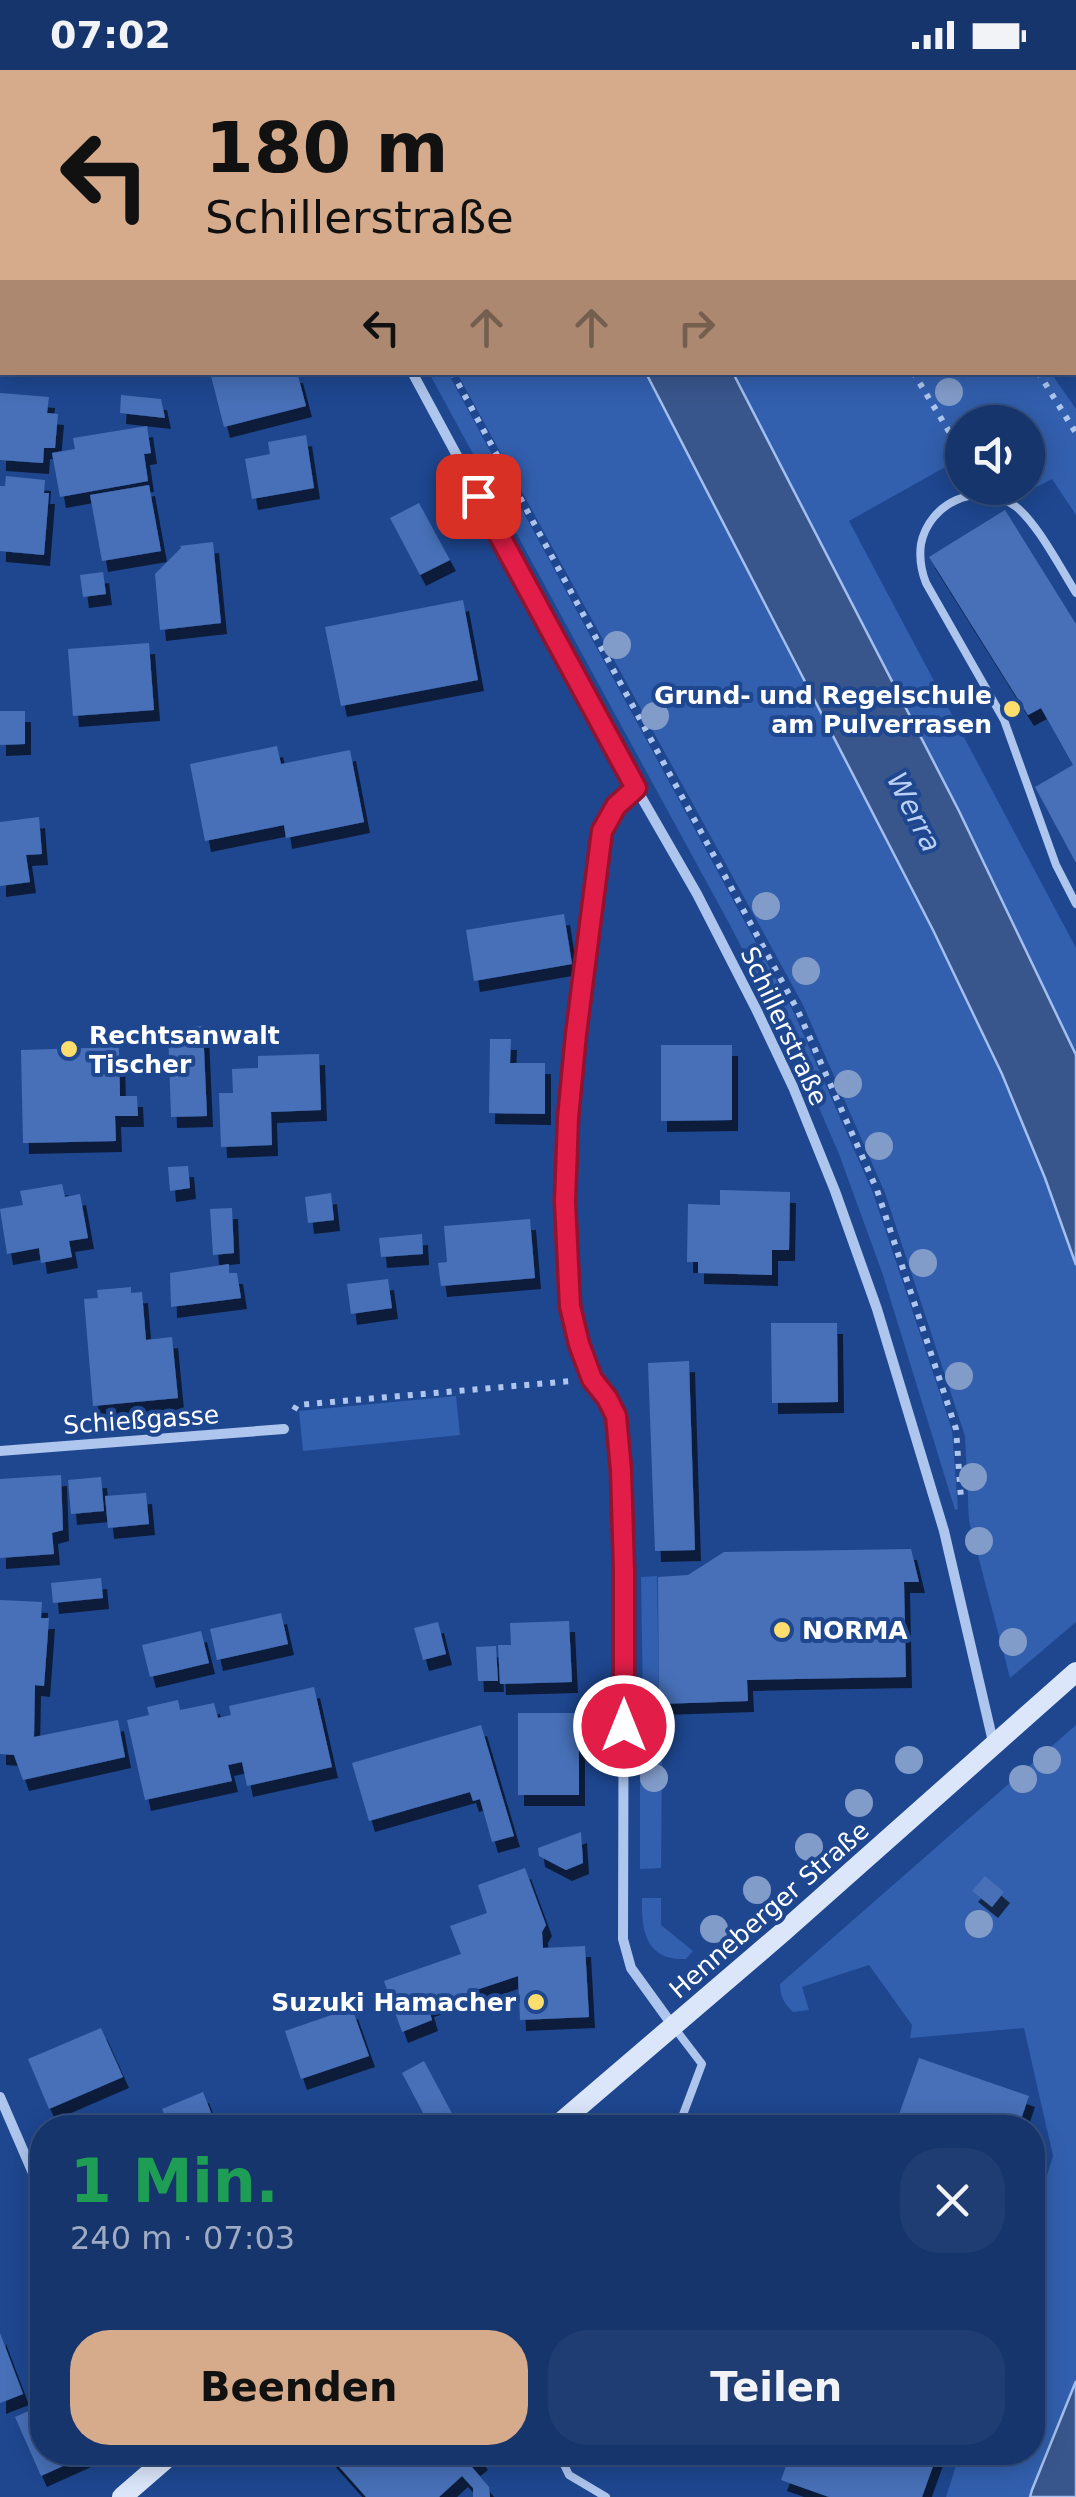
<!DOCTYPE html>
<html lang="de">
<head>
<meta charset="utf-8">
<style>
	body { margin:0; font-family:"DejaVu Sans",sans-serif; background:#1f3d72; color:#f1f3f6; height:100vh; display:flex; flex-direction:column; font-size:38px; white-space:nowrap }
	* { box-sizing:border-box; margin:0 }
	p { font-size:32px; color:#9eabc2 }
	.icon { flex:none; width:55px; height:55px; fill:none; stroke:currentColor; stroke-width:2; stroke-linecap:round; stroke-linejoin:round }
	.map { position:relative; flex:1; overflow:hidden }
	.sheet { position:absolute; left:30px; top:2045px; width:1015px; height:350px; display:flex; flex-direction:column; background:#16356c; border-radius:40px; box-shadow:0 5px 25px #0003,0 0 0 2px #35507f }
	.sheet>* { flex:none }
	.top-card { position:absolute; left:0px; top:0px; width:1078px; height:305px; box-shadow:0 5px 25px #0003,0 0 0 2px #35507f; background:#d6ab8b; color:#111; overflow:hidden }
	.tools { position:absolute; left:945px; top:335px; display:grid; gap:20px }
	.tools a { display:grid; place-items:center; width:100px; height:100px; border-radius:50%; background:#16356c; box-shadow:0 5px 25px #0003,0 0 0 2px #35507f; font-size:50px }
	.pin { position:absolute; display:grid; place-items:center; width:85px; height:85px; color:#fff; margin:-42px; border-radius:20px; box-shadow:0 5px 15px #0006 }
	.me { position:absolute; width:110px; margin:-55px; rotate:0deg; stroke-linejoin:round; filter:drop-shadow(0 0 8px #0008) }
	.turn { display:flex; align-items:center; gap:35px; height:210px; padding:0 40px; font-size:45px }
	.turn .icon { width:130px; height:130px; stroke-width:2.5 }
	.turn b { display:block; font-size:70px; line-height:85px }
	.lanes { display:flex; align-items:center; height:95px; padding:0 40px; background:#0003; justify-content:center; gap:50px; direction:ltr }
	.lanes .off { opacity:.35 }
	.round { display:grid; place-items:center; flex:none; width:105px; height:105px; border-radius:40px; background:#1f3d72 }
	.summary { display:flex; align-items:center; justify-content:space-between; height:170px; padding:0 40px }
	h1 { font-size:60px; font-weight:700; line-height:75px; color:#1e9e55 }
	.action { display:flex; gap:20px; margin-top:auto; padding:20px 40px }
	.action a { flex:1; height:115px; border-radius:40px; background:#d6ab8b; color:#111; font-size:40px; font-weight:700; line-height:115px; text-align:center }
	.action a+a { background:#1f3d72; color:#f1f3f6 }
	.status { display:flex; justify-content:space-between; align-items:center; height:70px; padding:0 50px; background:#16356c; direction:ltr }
	.status svg { height:28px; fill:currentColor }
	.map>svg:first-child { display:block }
	.green { fill:#325fae }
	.water { fill:#39568c; stroke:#a2bfef; stroke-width:2.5 }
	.building { fill:#4770b8; filter:url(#shadow) }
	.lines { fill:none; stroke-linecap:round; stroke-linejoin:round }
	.path { stroke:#aec5ed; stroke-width:6; stroke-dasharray:5 8; stroke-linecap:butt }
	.service { stroke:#aec5ed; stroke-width:8 }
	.minor { stroke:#aec5ed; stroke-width:10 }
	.secondary { stroke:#dbe6fa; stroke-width:20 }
	.tree { fill:#829cca }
	.route-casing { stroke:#92132f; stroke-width:25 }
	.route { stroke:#e11d48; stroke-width:18 }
	.poi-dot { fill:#fcde6e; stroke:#1e4790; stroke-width:4 }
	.labels { text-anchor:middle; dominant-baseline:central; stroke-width:8; stroke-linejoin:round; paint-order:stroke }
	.poi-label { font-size:25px; font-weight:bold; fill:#fff; stroke:#1e4790; text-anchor:end }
	.street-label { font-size:25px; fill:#fff; stroke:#1e4790 }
	.water-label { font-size:28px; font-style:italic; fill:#bad0f4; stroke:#1e4790 }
</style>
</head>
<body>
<div class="status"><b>07:02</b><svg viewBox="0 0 49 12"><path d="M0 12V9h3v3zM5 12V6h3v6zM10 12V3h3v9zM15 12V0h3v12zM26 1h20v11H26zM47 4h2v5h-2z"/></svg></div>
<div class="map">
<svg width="1076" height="2427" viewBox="0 0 1076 2427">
	<defs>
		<filter id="shadow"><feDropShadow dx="6" dy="11" stdDeviation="0" flood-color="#0009"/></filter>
	</defs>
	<rect width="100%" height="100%" fill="#1e4790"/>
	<g class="green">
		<polygon points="292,0 1076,0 1076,10 1075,2 294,2"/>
		<polygon points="429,303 448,303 794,943 873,1123 952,1360 958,1439 955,1440 883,1205 839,1084 794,980 730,855"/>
		<polygon points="457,303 1051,303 1076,339 1076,445 1052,409 1023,424 1019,418 1028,418 1028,352 962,352 962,416 959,416 947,396 849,451 1076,878 1076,1552 1010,1608 969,1451 965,1366 885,1123 803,935"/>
		<polygon points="456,1326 460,1365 303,1381 299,1341"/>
		<polygon points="657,1506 659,1634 643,1633 641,1507"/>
		<path d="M1076,1655V2311L1030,2427H946L960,2383L1032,2382L1033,2152L1053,2086L1024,1958L910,1968L912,1955L869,1895L802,1917L809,1940L793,1942C784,1933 780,1927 780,1914Z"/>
		<polygon points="640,1687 662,1687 661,1798 640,1799"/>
		<path d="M642,1828H661V1855L693,1881L686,1889C646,1891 641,1861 642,1828Z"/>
	</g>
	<g class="water">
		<polygon points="646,303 733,303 959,741 1076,985 1076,1195 1045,1108 1002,1004 933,860"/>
		<polygon points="1076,2311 1076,2427 1030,2427 1032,2420"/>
	</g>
	<g class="building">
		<polygon points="210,302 297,302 306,336 224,357"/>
		<polygon points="0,323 49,327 47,343 58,344 55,378 44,378 43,393 0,390"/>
		<polygon points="121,325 161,329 165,348 120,343"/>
		<polygon points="147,356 151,383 144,384 148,411 60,427 52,383 75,379 73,368"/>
		<polygon points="306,365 314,418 252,429 245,389 270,384 268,372"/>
		<polygon points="6,406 45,410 44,423 49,423 44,485 0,481 0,416 5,416"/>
		<polygon points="149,415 161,481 102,491 90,425"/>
		<polygon points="419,433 450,490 420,505 390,448"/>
		<polygon points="1005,440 1076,554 1076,793 1035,717 1073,695 1041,638 1028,645 929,487"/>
		<polygon points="213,472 221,553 160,560 155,504 181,478 180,476"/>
		<polygon points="103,502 106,524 83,527 80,505"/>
		<polygon points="463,530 478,610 341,636 325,557"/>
		<polygon points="149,573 154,640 73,646 68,579"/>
		<polygon points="0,641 25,641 25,674 0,675"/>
		<polygon points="277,676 281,694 350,680 364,752 286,768 284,755 205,771 190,694"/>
		<polygon points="39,747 42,784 26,785 30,812 0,816 0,752"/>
		<polygon points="564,844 572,894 474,911 466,860"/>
		<polygon points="203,956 207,1046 171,1047 168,958"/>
		<polygon points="490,969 511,969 510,993 545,993 545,1044 489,1043"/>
		<polygon points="661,975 732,975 732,1050 661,1051"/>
		<polygon points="119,977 120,1026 137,1026 138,1046 115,1046 116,1071 23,1073 21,980"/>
		<polygon points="319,984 321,1040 271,1042 272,1075 221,1077 219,1023 233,1023 232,999 258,998 258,986"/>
		<polygon points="188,1096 190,1118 170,1121 168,1097"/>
		<polygon points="62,1114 65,1127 80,1124 88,1168 69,1171 72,1187 41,1193 39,1178 7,1184 0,1139 23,1135 20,1121"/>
		<polygon points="720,1120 790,1122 789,1180 772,1180 772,1205 698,1203 698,1192 687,1192 688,1134 720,1135"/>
		<polygon points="331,1123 334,1150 308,1153 305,1127"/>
		<polygon points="232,1138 234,1183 213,1185 210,1139"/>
		<polygon points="530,1149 535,1208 441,1216 438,1193 447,1192 444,1156"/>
		<polygon points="422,1164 423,1184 381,1187 379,1168"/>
		<polygon points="229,1194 229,1203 237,1203 241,1228 171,1237 170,1203"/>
		<polygon points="388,1209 392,1238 351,1244 347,1214"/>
		<polygon points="131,1217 131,1223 142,1222 146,1270 172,1267 178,1328 93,1336 84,1229 98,1228 97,1220"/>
		<polygon points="771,1253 837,1253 838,1332 772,1333"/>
		<polygon points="689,1291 695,1480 655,1481 648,1293"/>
		<polygon points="61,1405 63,1460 52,1463 54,1484 0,1488 0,1409"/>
		<polygon points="101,1407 104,1441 71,1444 68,1410"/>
		<polygon points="146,1423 149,1454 108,1458 105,1426"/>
		<polygon points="911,1479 919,1512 904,1512 906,1607 747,1610 748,1631 659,1634 658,1507 688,1505 724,1482"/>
		<polygon points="101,1508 103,1528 53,1533 51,1513"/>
		<polygon points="0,1530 42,1532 41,1548 49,1548 44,1616 35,1615 34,1667 118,1650 125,1687 23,1710 14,1685 0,1684"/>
		<polygon points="281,1543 288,1574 217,1590 210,1559"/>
		<polygon points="569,1551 572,1612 500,1614 498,1575 511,1575 510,1553"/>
		<polygon points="438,1552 446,1584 423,1590 414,1558"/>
		<polygon points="201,1561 209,1593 150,1607 142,1575"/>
		<polygon points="496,1576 498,1611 478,1611 476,1577"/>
		<polygon points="314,1617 332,1697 247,1716 242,1692 228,1695 232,1711 145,1730 127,1650 149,1645 147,1637 178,1630 180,1640 214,1633 218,1648 231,1645 229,1636"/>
		<rect x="518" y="1643" width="61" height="82"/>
		<polygon points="481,1655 514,1766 492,1772 480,1729 473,1731 470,1722 369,1751 352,1693"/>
		<polygon points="581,1762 583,1793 566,1800 539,1786 538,1778"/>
		<polygon points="525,1798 546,1855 542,1862 543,1878 585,1876 589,1947 520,1950 518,1906 428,1936 432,1950 402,1962 384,1911 461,1884 450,1856 487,1843 478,1815"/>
		<polygon points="985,1806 1004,1822 992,1837 972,1821"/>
		<polygon points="352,1938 369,1986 301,2009 285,1961"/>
		<polygon points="101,1958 123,2007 49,2039 28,1989"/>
		<polygon points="919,1988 1029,2026 1018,2058 879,2058 883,2048 896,2053"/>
		<polygon points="424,1991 454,2047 435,2058 431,2058 402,2003"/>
		<polygon points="203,2022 217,2058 170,2058 162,2039"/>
		<polygon points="0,2263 23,2324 0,2333"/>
		<polygon points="42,2335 42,2382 94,2382 41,2406 15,2347"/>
		<polygon points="326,2382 477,2382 482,2389 472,2397 489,2417 490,2427 473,2427 473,2418 462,2406 439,2427 366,2427"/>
		<polygon points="791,2382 938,2382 922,2427 829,2427 781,2410"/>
	</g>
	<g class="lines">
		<g class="path">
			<polyline points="287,0 289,2"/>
			<polyline points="831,0 832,2"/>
			<polyline points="452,302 798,941 877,1120 956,1359 961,1429"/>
			<polyline points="913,302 962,383"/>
			<polyline points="1038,302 1076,363"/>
			<polyline points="294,1340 297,1335 572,1311"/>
		</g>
		<g class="service">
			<path d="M1076,523C1061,499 1034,447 1012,434C977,411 929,433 921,474C919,488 921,500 926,513L1004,650L1056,795L1076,834"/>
			<polyline points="673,1956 702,1994 678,2058"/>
			<polyline points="558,2382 569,2405 606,2427"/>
		</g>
		<g class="minor">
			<polyline points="250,0 252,2"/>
			<polyline points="0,55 2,0"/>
			<polyline points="412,302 636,718 697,824 757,941 793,1017 835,1121 877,1239 944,1461 994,1676"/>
			<polyline points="636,718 617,736 602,761 575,964 568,1048 565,1132 570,1236 579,1275 592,1309 607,1328 616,1346 621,1400 624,1501 623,1869 631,1898 673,1956"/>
			<polyline points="0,1381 284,1359"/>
			<polyline points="0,2027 42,2124"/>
		</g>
		<g class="secondary">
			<polyline points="554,2058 783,1862 1076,1602"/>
			<polyline points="122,2427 174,2382"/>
		</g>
	</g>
	<g class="tree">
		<circle cx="949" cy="322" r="14"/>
		<circle cx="617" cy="575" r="14"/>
		<circle cx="655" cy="646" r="14"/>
		<circle cx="766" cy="836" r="14"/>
		<circle cx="806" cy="901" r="14"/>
		<circle cx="848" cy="1014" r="14"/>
		<circle cx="879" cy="1076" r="14"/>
		<circle cx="923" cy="1193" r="14"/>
		<circle cx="959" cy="1306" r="14"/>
		<circle cx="973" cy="1407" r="14"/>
		<circle cx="979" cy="1471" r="14"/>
		<circle cx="1013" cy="1572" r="14"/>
		<circle cx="909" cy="1690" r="14"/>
		<circle cx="1047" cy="1690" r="14"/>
		<circle cx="654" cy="1708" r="14"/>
		<circle cx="1023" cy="1709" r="14"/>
		<circle cx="859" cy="1733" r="14"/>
		<circle cx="809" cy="1777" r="14"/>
		<circle cx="757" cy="1820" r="14"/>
		<circle cx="979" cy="1854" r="14"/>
		<circle cx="714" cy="1859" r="14"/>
	</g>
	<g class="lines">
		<defs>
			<polyline id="route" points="478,426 636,718 616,736 602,761 576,964 568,1048 565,1132 570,1236 579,1274 592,1309 607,1328 616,1346 621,1400 624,1500 624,1656"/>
		</defs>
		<use href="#route" class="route-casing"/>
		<use href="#route" class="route"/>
	</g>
	<g class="poi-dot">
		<circle cx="1012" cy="639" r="10"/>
		<circle cx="69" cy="979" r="10"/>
		<circle cx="782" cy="1560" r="10"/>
		<circle cx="536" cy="1932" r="10"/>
	</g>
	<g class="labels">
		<g class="poi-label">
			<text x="992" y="625">Grund- und Regelschule<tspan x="992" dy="29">am Pulverrasen</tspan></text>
			<text x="89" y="965" text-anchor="start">Rechtsanwalt<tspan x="89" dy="29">Tischer</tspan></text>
			<text x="802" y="1560" text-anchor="start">NORMA</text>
			<text x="516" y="1932">Suzuki Hamacher</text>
		</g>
		<g class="street-label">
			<text transform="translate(784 956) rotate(65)">Schillerstraße</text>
			<text transform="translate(141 1350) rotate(-4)">Schießgasse</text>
			<text transform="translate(769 1840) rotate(-41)">Henneberger Straße</text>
		</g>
		<g class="water-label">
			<text transform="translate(914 742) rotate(63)">Werra</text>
		</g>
	</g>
</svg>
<div class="tools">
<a><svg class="icon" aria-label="sound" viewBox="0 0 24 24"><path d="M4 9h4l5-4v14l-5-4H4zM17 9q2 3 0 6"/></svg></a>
</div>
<div class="pin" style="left:478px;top:426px;background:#d93025"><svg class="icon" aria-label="arrive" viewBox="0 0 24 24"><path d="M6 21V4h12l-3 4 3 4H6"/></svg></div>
<svg class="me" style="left:624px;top:1656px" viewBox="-20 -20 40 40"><circle r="17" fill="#e11d48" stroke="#fff" stroke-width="3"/><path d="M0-11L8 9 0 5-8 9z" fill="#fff"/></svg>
<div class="top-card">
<div class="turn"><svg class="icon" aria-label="left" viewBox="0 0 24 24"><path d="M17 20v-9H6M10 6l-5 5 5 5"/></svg><div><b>180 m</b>Schillerstraße</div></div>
<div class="lanes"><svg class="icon" aria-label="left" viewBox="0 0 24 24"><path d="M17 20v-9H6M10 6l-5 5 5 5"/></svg><svg class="icon off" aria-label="ahead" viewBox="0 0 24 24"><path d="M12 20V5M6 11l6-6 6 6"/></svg><svg class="icon off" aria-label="ahead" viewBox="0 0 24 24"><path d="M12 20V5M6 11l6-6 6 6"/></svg><svg class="icon off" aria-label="right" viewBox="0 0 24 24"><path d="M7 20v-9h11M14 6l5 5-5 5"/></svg></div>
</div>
<section class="sheet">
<div class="summary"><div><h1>1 Min.</h1><p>240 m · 07:03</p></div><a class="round"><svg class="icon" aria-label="close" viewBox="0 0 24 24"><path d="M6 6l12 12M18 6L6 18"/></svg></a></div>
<div class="action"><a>Beenden</a><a>Teilen</a></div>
</section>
</div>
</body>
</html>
